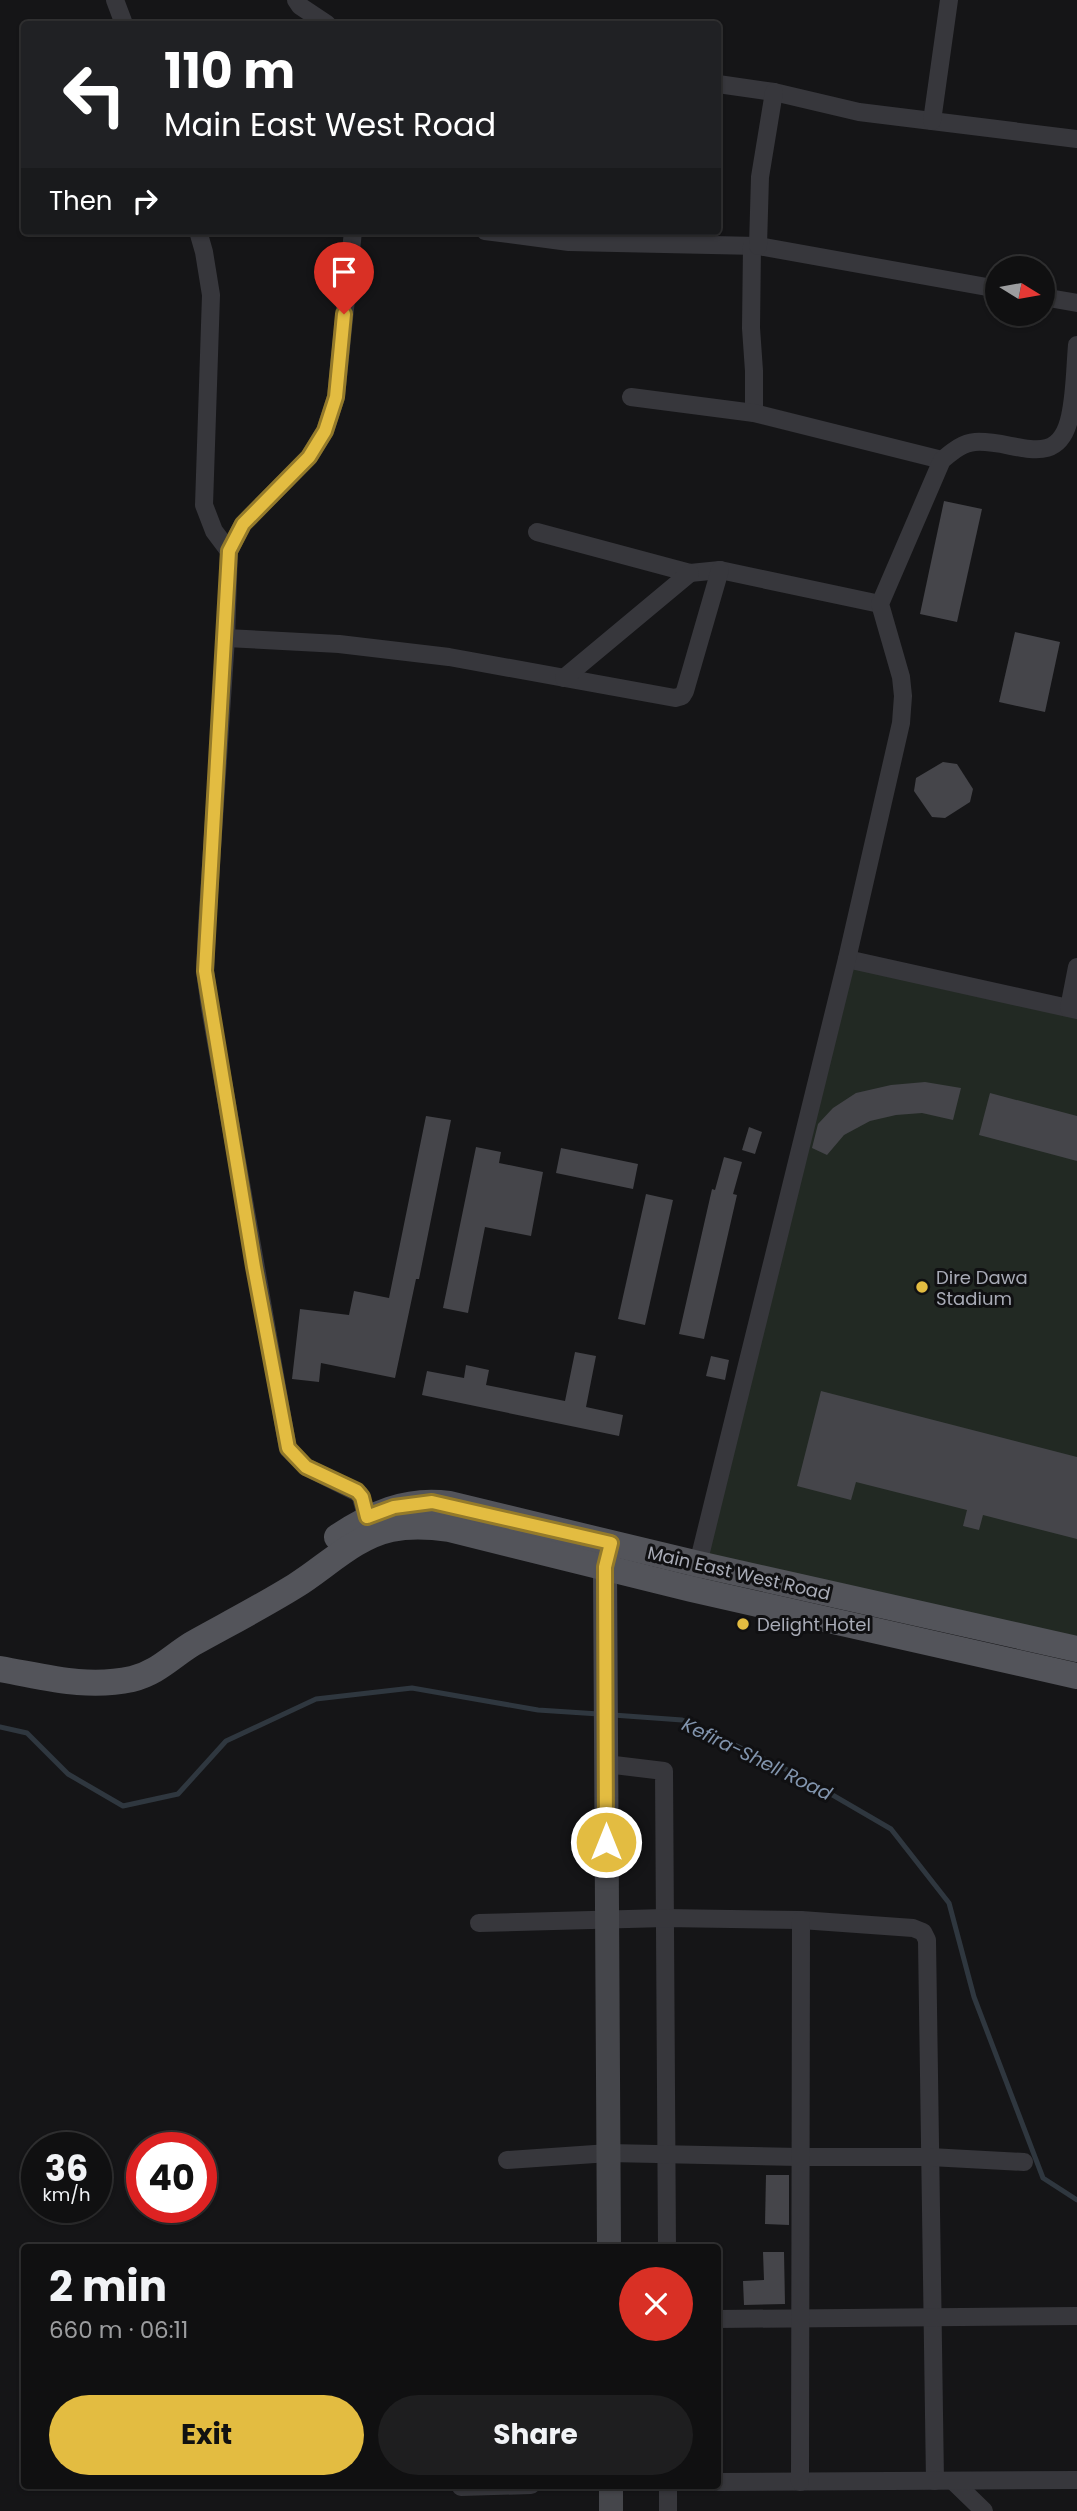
<!DOCTYPE html>
<html lang="en">
<head>
<meta charset="utf-8">
<style>
	body { margin:0; font-family:Poppins,sans-serif; background:#1e1e1f; color:#f1f3f6; height:100vh; display:flex; flex-direction:column; font-size:26px; white-space:nowrap }
	* { box-sizing:border-box; margin:0 }
	p { font-size:23px; color:#9c9d9f }
	.icon { flex:none; width:38px; height:38px; fill:none; stroke:currentColor; stroke-width:2; stroke-linecap:round; stroke-linejoin:round }
	.map { position:relative; flex:1; overflow:hidden }
	.panel { position:absolute; left:21px; top:2244px; width:700px; height:245px; display:flex; flex-direction:column; background:#101011; border-radius:7px; box-shadow:0 2px 5px #0004,0 0 0 2px #303031 }
	.panel>* { flex:none }
	.banner { position:absolute; left:21px; top:21px; width:700px; height:214px; border-radius:7px; box-shadow:0 2px 5px #0004,0 0 0 2px #303031; background:#202124; color:#fff; overflow:hidden }
	.needle { width:46px; rotate:101deg }
	.controls { position:absolute; left:985px; top:256px; display:grid; gap:14px }
	.controls a { display:grid; place-items:center; width:70px; height:70px; border-radius:50%; background:#101011; box-shadow:0 2px 5px #0004,0 0 0 2px #303031; font-size:35px }
	.speed { position:absolute; left:21px; top:2132px; display:flex; gap:14px; font-size:35px; font-weight:700; text-align:center }
	.speed>* { display:grid; place-content:center; width:91px; height:91px; border-radius:50%; background:#101011; box-shadow:0 2px 5px #0004,0 0 0 2px #303031; line-height:1 }
	.speed small { font-size:18px; font-weight:400 }
	.speed .limit { border:10px solid #d22; background:#fff; color:#111 }
	.pin { position:absolute; display:grid; place-items:center; width:60px; height:60px; color:#fff; margin:-72px -30px; border-radius:50% 50% 50% 0; rotate:-45deg; box-shadow:0 0 7px #0007 }
	.pin .icon { rotate:45deg }
	.me { position:absolute; width:77px; margin:-38px; rotate:0deg; stroke-linejoin:round; filter:drop-shadow(0 0 5px #0008) }
	.turn { display:flex; align-items:center; gap:24px; height:147px; padding:0 28px; font-size:32px }
	.turn .icon { width:91px; height:91px; stroke-width:2.5 }
	.turn b { display:block; font-size:49px; line-height:60px }
	.then { display:flex; align-items:center; height:66px; padding:0 28px; background:#0003; gap:14px; font-size:26px }
	.round { display:grid; place-items:center; flex:none; width:74px; height:74px; border-radius:37px; background:#1e1e1f }
	.overview { display:flex; align-items:center; justify-content:space-between; height:119px; padding:0 28px }
	h1 { font-size:42px; font-weight:700; line-height:52px }
	.action { display:flex; gap:14px; margin-top:auto; padding:14px 28px }
	.action a { flex:1; height:80px; border-radius:42px; background:#e3bc41; color:#111; font-size:28px; font-weight:700; line-height:80px; text-align:center }
	.action a+a { background:#1e1e1f; color:#f1f3f6 }
	.map>svg:first-child { display:block }
	.green { fill:#222923 }
	.lines { fill:none; stroke-linecap:round; stroke-linejoin:round }
	.stream { stroke:#2f373f; stroke-width:5 }
	.building { fill:#45454a }
	.street { stroke:#37373c; stroke-width:18 }
	.secondary { stroke:#45464b; stroke-width:24 }
	.primary { stroke:#53545a; stroke-width:26 }
	.route-casing { stroke:#947a2a; stroke-width:18 }
	.route { stroke:#e3bc41; stroke-width:12 }
	.poi-dot { fill:#e3bc41; stroke:#101012; stroke-width:2.5 }
	.labels { text-anchor:middle; dominant-baseline:central; stroke-width:6; stroke-linejoin:round; paint-order:stroke }
	.poi-label { font-size:18px; fill:#a8abb6; stroke:#101012; text-anchor:start }
	.street-label { font-size:18px; fill:#a8abb6; stroke:#101012 }
	.water-label { font-size:19px; font-style:italic; fill:#8295ae; stroke:#101012 }
</style>
</head>
<body>
<div class="map">
<svg width="1077" height="2511" viewBox="0 0 1077 2511">
	<rect width="100%" height="100%" fill="#151517"/>
	<polygon class="green" points="847,959 1077,1010 1077,1649 698,1564"/>
	<g class="lines">
		<g class="stream">
			<polyline points="613,1715 682,1720 800,1776 891,1829 949,1903 974,1997 1043,2178 1077,2200"/>
			<polyline points="0,1727 27,1733 68,1774 123,1806 178,1794 226,1741 316,1699 412,1688 538,1710 599,1714"/>
		</g>
	</g>
	<g class="building">
		<polygon points="944,501 982,509 957,622 920,614"/>
		<polygon points="1015,632 1060,642 1045,712 999,702"/>
		<polygon points="943,762 957,764 973,789 970,802 945,818 932,817 914,791 916,778"/>
		<polygon points="925,1082 961,1088 953,1120 922,1113 896,1115 870,1121 844,1135 827,1155 812,1148 818,1124 833,1108 856,1093 891,1085"/>
		<polygon points="990,1093 1077,1116 1077,1161 979,1135"/>
		<polygon points="426,1116 451,1120 419,1279 416,1279 395,1378 321,1363 319,1382 292,1379 300,1309 349,1315 354,1291 389,1298"/>
		<polygon points="749,1127 762,1132 755,1154 742,1150"/>
		<polygon points="476,1147 501,1152 499,1163 543,1172 531,1236 485,1227 468,1313 443,1308"/>
		<polygon points="561,1148 638,1164 633,1189 556,1173"/>
		<polygon points="724,1157 742,1162 733,1194 737,1195 704,1339 679,1334 712,1189 715,1190"/>
		<polygon points="646,1194 673,1200 645,1325 618,1319"/>
		<polygon points="575,1352 596,1356 586,1407 623,1415 619,1436 422,1395 427,1371 464,1378 466,1365 489,1370 486,1385 565,1401"/>
		<polygon points="711,1356 729,1360 725,1380 706,1376"/>
		<polygon points="821,1391 1077,1457 1077,1539 983,1515 979,1530 963,1526 967,1510 856,1482 851,1500 797,1486"/>
		<polygon points="766,2175 789,2175 789,2225 765,2224"/>
		<polygon points="763,2252 784,2252 785,2304 744,2305 743,2281 764,2280"/>
	</g>
	<g class="lines">
		<g class="street">
			<polyline points="115,0 124,24"/>
			<polyline points="296,0 300,6 327,24"/>
			<polyline points="718,84 774,92 859,112 1077,139"/>
			<polyline points="932,121 949,0"/>
			<polyline points="198,231 204,252 211,295 204,505 214,531 229,551"/>
			<polyline points="353,231 336,397 325,431 309,457 243,524 229,551 226,638 207,925 205,971 210,1008 288,1449 306,1467 360,1494 370,1529"/>
			<polyline points="485,231 569,242 758,246 998,289"/>
			<polyline points="752,246 751,328 754,371 754,413"/>
			<polyline points="758,246 760,177 774,92"/>
			<polyline points="1043,297 1077,303"/>
			<polyline points="631,397 754,413 942,460"/>
			<polyline points="537,532 690,573 720,570 880,604"/>
			<polyline points="226,638 339,644 449,657 675,698 682,696 685,691 720,570"/>
			<polyline points="564,678 690,573"/>
			<polyline points="847,959 1077,1010"/>
			<polyline points="1069,1008 1077,967"/>
			<path d="M696,1572L847,959L901,723L903,696L901,677L880,604L942,460C952,452 962,443 975,442C1014,439 1058,473 1070,416C1075,394 1075,368 1077,345"/>
			<polyline points="606,1764 664,1771 667,2247"/>
			<polyline points="479,1923 665,1918 801,1920 913,1928 923,1932 927,1940 935,2481"/>
			<polyline points="507,2160 609,2153 799,2157 930,2157 1024,2162"/>
			<polyline points="718,2319 1077,2316"/>
			<polyline points="953,2481 984,2511"/>
			<polyline points="718,2482 1077,2480"/>
			<polyline points="800,2482 801,1920"/>
			<polyline points="461,2487 531,2485"/>
			<polyline points="668,2511 668,2485"/>
		</g>
		<g class="secondary">
			<polyline points="609,1551 605,1567 609,2247"/>
			<polyline points="611,2485 611,2511"/>
		</g>
		<g class="primary">
			<path d="M337,1537C372,1514 406,1498 449,1504L698,1564L1077,1649"/>
			<path d="M0,1669C46,1677 86,1689 132,1679C157,1673 171,1657 192,1644C226,1625 261,1607 295,1586C326,1567 354,1537 391,1529C410,1525 430,1526 449,1529L691,1589L1077,1676"/>
		</g>
	</g>
	<g class="lines">
		<defs>
			<polyline id="route" points="344,314 336,397 325,431 309,457 243,524 229,551 205,971 254,1267 288,1448 306,1467 357,1491 362,1497 367,1517 394,1507 432,1502 611,1543 605,1567 606,1842"/>
		</defs>
		<use href="#route" class="route-casing"/>
		<use href="#route" class="route"/>
	</g>
	<g class="poi-dot">
		<circle cx="922" cy="1287" r="7"/>
		<circle cx="743" cy="1624" r="7"/>
	</g>
	<g class="labels">
		<g class="poi-label">
			<text x="936" y="1277">Dire Dawa<tspan x="936" dy="21">Stadium</tspan></text>
			<text x="757" y="1624">Delight Hotel</text>
		</g>
		<g class="street-label">
			<text transform="translate(739 1573) rotate(13)">Main East West Road</text>
		</g>
		<g class="water-label">
			<text transform="translate(757 1759) rotate(26)">Kefira-Shell Road</text>
		</g>
	</g>
</svg>
<div class="controls">
<a><svg class="needle" viewBox="-14 -14 28 28"><path d="M0-13l5 13h-10z" fill="#e53935"/><path d="M0 13l5-13h-10z" fill="#9c9d9f"/></svg></a>
</div>
<div class="speed"><div>36<small>km/h</small></div><div class="limit">40</div></div>
<div class="pin" style="left:344px;top:314px;background:#d93025"><svg class="icon" aria-label="arrive" viewBox="0 0 24 24"><path d="M6 21V4h12l-3 4 3 4H6"/></svg></div>
<svg class="me" style="left:606px;top:1842px" viewBox="-20 -20 40 40"><circle r="17" fill="#e3bc41" stroke="#fff" stroke-width="3"/><path d="M0-11L8 9 0 5-8 9z" fill="#fff"/></svg>
<div class="banner">
<div class="turn"><svg class="icon" aria-label="left" viewBox="0 0 24 24"><path d="M17 20v-9H6M10 6l-5 5 5 5"/></svg><div><b>110 m</b>Main East West Road</div></div>
<div class="then">Then<svg class="icon" aria-label="right" viewBox="0 0 24 24"><path d="M7 20v-9h11M14 6l5 5-5 5"/></svg></div>
</div>
<section class="panel">
<div class="overview"><div><h1>2 min</h1><p>660 m · 06:11</p></div><a class="round" style="background:#d93025;color:#fff"><svg class="icon" aria-label="close" viewBox="0 0 24 24"><path d="M6 6l12 12M18 6L6 18"/></svg></a></div>
<div class="action"><a>Exit</a><a>Share</a></div>
</section>
</div>
</body>
</html>
